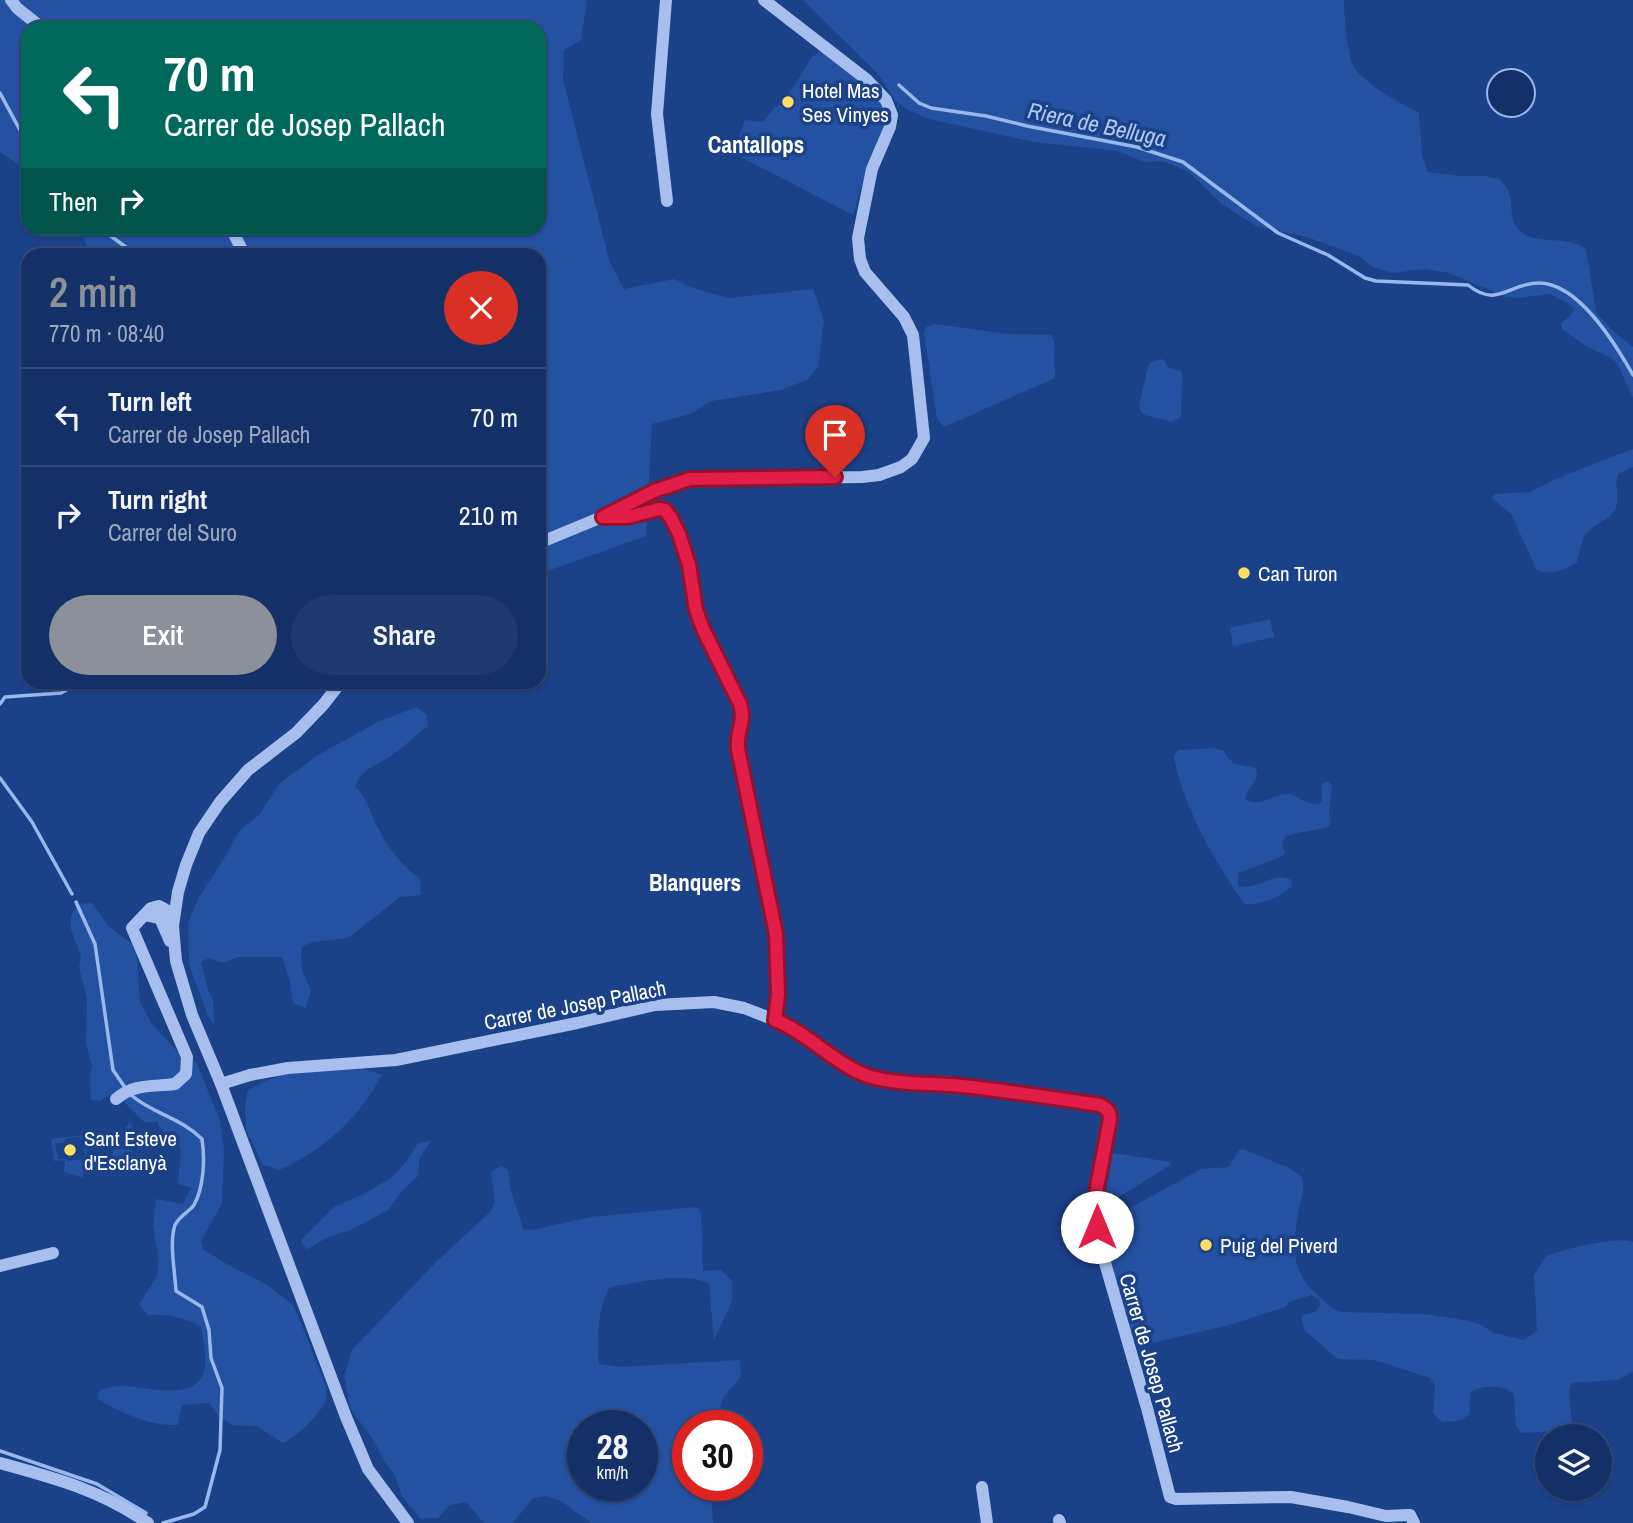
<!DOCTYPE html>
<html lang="en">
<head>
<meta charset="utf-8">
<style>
	body { margin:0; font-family:"Archivo Narrow",sans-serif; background:#1d396d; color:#f1f3f6; height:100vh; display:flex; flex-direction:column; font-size:26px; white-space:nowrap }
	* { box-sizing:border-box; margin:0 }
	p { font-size:23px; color:#9da9c0 }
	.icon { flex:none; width:38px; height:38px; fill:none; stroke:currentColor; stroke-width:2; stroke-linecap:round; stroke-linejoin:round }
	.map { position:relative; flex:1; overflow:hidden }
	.side { position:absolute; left:21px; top:248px; width:525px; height:441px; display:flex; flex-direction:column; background:#143167; border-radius:21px; box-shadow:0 2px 5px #0004,0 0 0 2px #334c7b }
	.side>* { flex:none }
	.hud { position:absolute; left:21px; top:21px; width:525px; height:214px; border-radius:21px; box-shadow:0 2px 5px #0004,0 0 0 2px #334c7b; background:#00695c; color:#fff; overflow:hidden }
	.buttons { position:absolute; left:1535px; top:1424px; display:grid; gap:14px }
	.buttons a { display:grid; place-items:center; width:77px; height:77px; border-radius:50%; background:#143167; box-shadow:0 2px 5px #0004,0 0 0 2px #334c7b; font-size:35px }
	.speed { position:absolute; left:567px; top:1410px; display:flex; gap:14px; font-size:35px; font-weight:700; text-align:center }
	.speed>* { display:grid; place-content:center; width:91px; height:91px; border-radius:50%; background:#143167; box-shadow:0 2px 5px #0004,0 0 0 2px #334c7b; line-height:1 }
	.speed small { font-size:18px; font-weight:400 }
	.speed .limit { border:10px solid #d22; background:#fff; color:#111 }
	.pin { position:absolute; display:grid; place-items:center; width:60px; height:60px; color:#fff; margin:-72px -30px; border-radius:50% 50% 50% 0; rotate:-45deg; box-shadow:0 0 7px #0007 }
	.pin .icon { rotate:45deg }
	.me { position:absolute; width:77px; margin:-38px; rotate:0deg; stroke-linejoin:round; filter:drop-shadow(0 0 5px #0008) }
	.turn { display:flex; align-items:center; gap:24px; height:147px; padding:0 28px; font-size:32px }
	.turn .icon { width:91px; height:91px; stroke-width:2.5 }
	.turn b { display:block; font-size:49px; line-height:60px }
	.then { display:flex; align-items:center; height:66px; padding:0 28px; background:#0003; gap:14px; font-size:26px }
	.round { display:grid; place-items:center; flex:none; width:74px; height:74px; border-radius:37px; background:#1d396d }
	.overview { display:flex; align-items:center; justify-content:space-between; height:119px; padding:0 28px }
	h1 { font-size:42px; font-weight:600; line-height:52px; color:#8c9099 }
	.action { display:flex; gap:14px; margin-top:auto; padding:14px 28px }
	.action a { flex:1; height:80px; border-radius:42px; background:#8c9099; color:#fff; font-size:28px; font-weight:600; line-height:80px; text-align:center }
	.action a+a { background:#1d396d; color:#f1f3f6 }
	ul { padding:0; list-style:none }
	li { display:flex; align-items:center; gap:21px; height:98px; padding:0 28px; border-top:2px solid #334c7b }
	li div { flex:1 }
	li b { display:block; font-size:26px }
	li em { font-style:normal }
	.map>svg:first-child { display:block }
	.green { fill:#2551a2; fill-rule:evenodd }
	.water { fill:#122f68; stroke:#99b8ee; stroke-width:2 }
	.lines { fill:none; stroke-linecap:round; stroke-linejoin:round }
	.stream { stroke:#99b8ee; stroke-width:3.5 }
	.minor { stroke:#a6bfec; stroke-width:12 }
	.route-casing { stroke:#92132f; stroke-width:18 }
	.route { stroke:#e11d48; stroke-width:12 }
	.poi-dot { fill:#fddf63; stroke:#1b4189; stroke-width:2.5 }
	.labels { text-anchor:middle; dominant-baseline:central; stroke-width:7; stroke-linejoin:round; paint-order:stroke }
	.poi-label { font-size:21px; fill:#fff; stroke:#1b4189; text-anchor:start }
	.street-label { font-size:21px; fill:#fff; stroke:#1b4189 }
	.water-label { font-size:23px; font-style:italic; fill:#b1c9f4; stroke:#1b4189 }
	.neighbourhood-label { font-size:23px; font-weight:bold; fill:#fff; stroke:#1b4189 }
</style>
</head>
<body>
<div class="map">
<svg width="1633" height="1523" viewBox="0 0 1633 1523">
	<rect width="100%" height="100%" fill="#1b4189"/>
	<g class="green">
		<polygon points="0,0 587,0 581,40 564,50 563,79 610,263 624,289 674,279 693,288 728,298 813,289 824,320 818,367 807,380 781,390 712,401 690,414 652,424 646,536 539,574 539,256 90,255 80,228 539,228 539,28 28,28 28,171 0,152"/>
		<path d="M803,0H1344C1344,15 1347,52 1353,65C1359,80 1403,106 1419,112L1422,156L1428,172L1459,176H1484L1500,179C1503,183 1508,188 1509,193C1513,206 1509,219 1519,230C1535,246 1566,234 1586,249L1596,312L1615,333L1633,347V398L1617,363L1610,357L1586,346L1562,329L1561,324C1565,318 1572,318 1574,309L1569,304L1550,294L1519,298L1506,297L1449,273L1424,269L1393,273L1373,267L1358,256L1307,237L1256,226L1222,204L1189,172L1163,161L1144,162L1118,151L1034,142L929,119L906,109L895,100L878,74Z"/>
		<path d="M822,50C847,70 874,87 889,116L863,181L853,215L733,153L745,120L763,122L774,108L784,102L812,57Z"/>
		<polygon points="935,324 1007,334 1051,335 1054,339 1055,378 944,427 937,419 924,333 926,327"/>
		<path d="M1161,359L1165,361L1168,367L1182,371L1181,415L1178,419L1171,422C1159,416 1150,420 1140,411L1139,405L1149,364L1153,361Z"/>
		<path d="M1633,449V467L1618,474C1614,486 1621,503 1614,511C1607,521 1592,524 1585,536C1580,543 1580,554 1577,562C1566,570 1549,576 1537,570L1511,514L1492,498L1494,494L1529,492L1565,475Z"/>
		<polygon points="1270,619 1274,637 1233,646 1230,628"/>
		<path d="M416,707L427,715L428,726C415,735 405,746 392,755C375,768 365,764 355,787C369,799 369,811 377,826C388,847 401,866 420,878L421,895L400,897L348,938L312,942L302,947C299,964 303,975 311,990L306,1008L293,1003L290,982L282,957H238L224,963L209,958L201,962L207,987L213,1000L214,1025L208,1016L189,965L188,923L198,899L225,857L239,831L259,815L279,784L318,755L378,722Z"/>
		<path d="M1214,748L1224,751C1231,765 1238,765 1254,767L1257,771C1258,784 1246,788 1245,799C1262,808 1272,794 1288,794C1300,795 1301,804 1318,804L1322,802L1321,787L1324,782H1329L1332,786L1329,812L1331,823L1328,827L1289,835L1285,837L1282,843L1285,852L1283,856L1238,873V886C1257,891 1275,870 1291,880L1292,886C1282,897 1259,906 1245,904C1219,871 1179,798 1174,756L1179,750Z"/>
		<path d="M92,903L109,927L136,947L140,1003L152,1024L178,1052L184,1054L187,1060L196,1062L220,1120L224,1150L222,1203L201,1241L203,1249L225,1263L269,1286L294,1306L326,1386C326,1390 327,1394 326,1398C324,1412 295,1438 283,1443L256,1426L232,1425L219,1417L209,1403L182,1405L178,1425C149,1426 122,1413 98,1399L99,1390C106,1389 114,1386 121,1386C141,1385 190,1402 202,1376C209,1362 203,1341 201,1327C183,1317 168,1314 148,1315L139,1305L157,1276L159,1262L153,1224L156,1199L183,1204L191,1188L178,1184L181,1151L178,1141H172L158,1125V1122H144L122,1100L110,1095L100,1101L91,1100L90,1078L92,1065L86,1044L87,998L79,968L81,955L71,930V917L77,904Z"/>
		<path d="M364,1069L382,1075C358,1119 324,1150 279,1170L263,1165L246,1130L245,1104L248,1090C287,1066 321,1072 364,1069Z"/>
		<path d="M130,1123C138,1136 138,1144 129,1156H120L123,1163L115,1171C108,1151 116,1136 130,1123Z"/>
		<polygon points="85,1135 91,1137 90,1148 87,1149 87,1158 85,1158 82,1141 79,1137 67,1138 63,1143 55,1143 58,1159 66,1159 68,1161 83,1159 83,1178 64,1172 65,1160 54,1161 51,1139"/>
		<polygon points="431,1141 420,1157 418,1176 402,1191 388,1210 353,1229 326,1238 306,1250 301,1240 334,1207 366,1193 392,1177 406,1162 418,1143"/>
		<path d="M1243,1149L1289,1168L1302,1177C1305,1186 1302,1195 1300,1204C1294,1239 1287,1266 1315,1293C1324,1301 1331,1309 1342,1312L1424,1314L1459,1319L1480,1324L1494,1333L1524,1340L1537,1331L1534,1275L1546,1256C1565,1249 1614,1236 1633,1242V1372L1617,1380L1572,1383L1569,1389L1572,1426L1570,1430L1522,1433L1516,1426L1514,1394C1504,1385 1482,1384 1470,1393L1469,1414C1462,1422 1453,1421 1442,1422L1433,1413L1435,1386L1430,1378L1375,1360L1338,1359L1305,1331L1301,1316L1317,1311L1320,1305L1319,1300L1312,1295L1289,1302L1285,1307L1233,1324L1153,1343L1139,1344L1132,1338L1107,1251L1110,1223L1128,1209L1201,1169L1229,1167L1239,1150Z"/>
		<polygon points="1113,1153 1171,1162 1169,1166 1111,1202 1105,1197"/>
		<path d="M501,1166L508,1170L511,1191L524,1230L537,1229L590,1217L697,1207L701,1213L703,1271L721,1270L732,1281V1301L714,1340L709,1283C680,1272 640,1282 610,1287C597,1309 597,1339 599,1364L620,1367L740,1360L741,1376L723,1398L715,1426H688V1486H711L713,1523H591L561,1501L546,1496L533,1498L513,1523H484L466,1502L450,1505L438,1518L421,1519L402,1497L395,1475L384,1461L374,1441L350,1408L344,1376L352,1350L436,1262L490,1212L495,1202L491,1172ZM583,1426H642V1486H583Z"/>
	</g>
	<circle class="water" cx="1511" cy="93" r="24"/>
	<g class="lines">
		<g class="stream">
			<path d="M899,85L919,103L931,108L986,116L1027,126L1137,147L1183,162L1278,233L1328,255L1365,278L1376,281L1468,285C1498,309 1508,283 1539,283C1579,283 1616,345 1633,375"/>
			<polyline points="0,93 28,145"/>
			<polyline points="100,228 127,248 129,256"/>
			<polyline points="0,704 5,697 61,693 81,682"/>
			<polyline points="0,778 32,822 72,894"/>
			<polyline points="76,902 95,944 113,1070 126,1089"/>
			<path d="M131,1095C153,1114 180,1117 202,1139C205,1159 204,1187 194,1205C189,1212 179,1216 175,1225C169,1242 175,1272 176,1291L202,1307L209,1330L211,1358L222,1388L220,1450L205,1507L194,1514L163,1523"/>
			<polyline points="0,1451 97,1484 146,1513"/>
		</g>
		<g class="minor">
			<polyline points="11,0 17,8 42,28"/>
			<polyline points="666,0 657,114 667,201"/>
			<polyline points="231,228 245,256"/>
			<path d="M604,517C615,518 625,518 636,516C644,514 654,507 662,510C684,516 692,588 696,608C704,647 731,679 744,716L737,736L738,749L776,934L778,994L775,1020"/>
			<polyline points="539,543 602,517 654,491 690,479 862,477 879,475 901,467 912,459 924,438 913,335 904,317 865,272 860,259 858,238 872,169 890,127 892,115 886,100 866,79 764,0"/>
			<polyline points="341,682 323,705 296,733 248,770 220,802 199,833 186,865 178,892 173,926 176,961 192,1015 221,1084 346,1417 368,1469 408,1523"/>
			<polyline points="145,915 160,918 170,941"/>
			<polyline points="221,1084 250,1075 288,1068 396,1060 577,1023 655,1005 714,1002 744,1008 780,1022 802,1033 857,1071 870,1077 906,1083 961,1086 1100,1105 1110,1114 1097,1187 1099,1242 1147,1408 1170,1497 1176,1499 1291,1497 1348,1507 1386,1516 1407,1515 1410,1515 1414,1523"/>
			<path d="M116,1099C134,1083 154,1087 175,1084L186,1074L187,1057L132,928L151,908L159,906L170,912L173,922"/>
			<polyline points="0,1266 53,1253"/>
			<path d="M0,1463C55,1478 100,1490 148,1523"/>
			<polyline points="982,1487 987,1523"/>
			<polyline points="1059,1520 1060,1523"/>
		</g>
	</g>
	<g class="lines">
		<defs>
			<path id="route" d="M835,477L690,479L654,491L603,517H628L659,509L665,510L671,518L679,534L689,565L696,610L703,629L740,704C746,722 736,730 738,749L776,934L778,994L775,1020C808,1033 841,1069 871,1077C901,1085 932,1083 962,1086C1008,1091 1054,1098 1100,1105C1107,1109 1110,1111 1110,1119L1097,1187V1227"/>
		</defs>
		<use href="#route" class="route-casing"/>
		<use href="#route" class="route"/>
	</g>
	<g class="poi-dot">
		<circle cx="788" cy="102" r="7"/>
		<circle cx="1244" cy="573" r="7"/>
		<circle cx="70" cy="1150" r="7"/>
		<circle cx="1206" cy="1245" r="7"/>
	</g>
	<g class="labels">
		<g class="poi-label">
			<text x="802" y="90">Hotel Mas<tspan x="802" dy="24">Ses Vinyes</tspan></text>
			<text x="1258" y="573">Can Turon</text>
			<text x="84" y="1138">Sant Esteve<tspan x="84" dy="24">d'Esclanyà</tspan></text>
			<text x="1220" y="1245">Puig del Piverd</text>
		</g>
		<g class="street-label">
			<text transform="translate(575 1005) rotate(-11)">Carrer de Josep Pallach</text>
			<text transform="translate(1152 1363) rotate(74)">Carrer de Josep Pallach</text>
		</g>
		<g class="water-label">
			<text transform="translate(1097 124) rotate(12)">Riera de Belluga</text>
		</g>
		<g class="neighbourhood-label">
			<text x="756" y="144">Cantallops</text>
			<text x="695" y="882">Blanquers</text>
		</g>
	</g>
</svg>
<div class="buttons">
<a><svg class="icon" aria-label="layers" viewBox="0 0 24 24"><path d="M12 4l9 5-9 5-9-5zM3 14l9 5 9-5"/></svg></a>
</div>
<div class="speed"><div>28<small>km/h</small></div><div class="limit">30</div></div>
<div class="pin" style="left:835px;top:477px;background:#d93025"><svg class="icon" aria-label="arrive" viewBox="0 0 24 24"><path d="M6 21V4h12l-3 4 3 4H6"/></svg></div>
<svg class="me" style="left:1097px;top:1227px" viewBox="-20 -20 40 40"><circle r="19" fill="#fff"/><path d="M0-13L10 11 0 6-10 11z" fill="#e11d48"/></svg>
<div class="hud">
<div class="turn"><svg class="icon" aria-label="left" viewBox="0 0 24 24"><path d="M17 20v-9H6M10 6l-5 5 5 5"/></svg><div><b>70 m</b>Carrer de Josep Pallach</div></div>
<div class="then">Then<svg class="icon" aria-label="right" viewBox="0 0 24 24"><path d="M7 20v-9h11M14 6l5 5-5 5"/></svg></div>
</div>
<section class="side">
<div class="overview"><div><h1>2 min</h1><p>770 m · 08:40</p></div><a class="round" style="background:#d93025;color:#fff"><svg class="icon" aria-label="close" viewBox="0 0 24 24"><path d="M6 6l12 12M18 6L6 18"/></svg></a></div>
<ul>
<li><svg class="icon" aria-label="left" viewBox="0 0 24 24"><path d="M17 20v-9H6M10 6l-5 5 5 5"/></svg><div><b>Turn left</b><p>Carrer de Josep Pallach</p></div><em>70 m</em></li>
<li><svg class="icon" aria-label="right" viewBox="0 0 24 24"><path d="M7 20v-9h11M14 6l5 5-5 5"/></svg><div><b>Turn right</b><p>Carrer del Suro</p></div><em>210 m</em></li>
</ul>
<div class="action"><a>Exit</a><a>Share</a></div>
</section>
</div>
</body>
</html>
